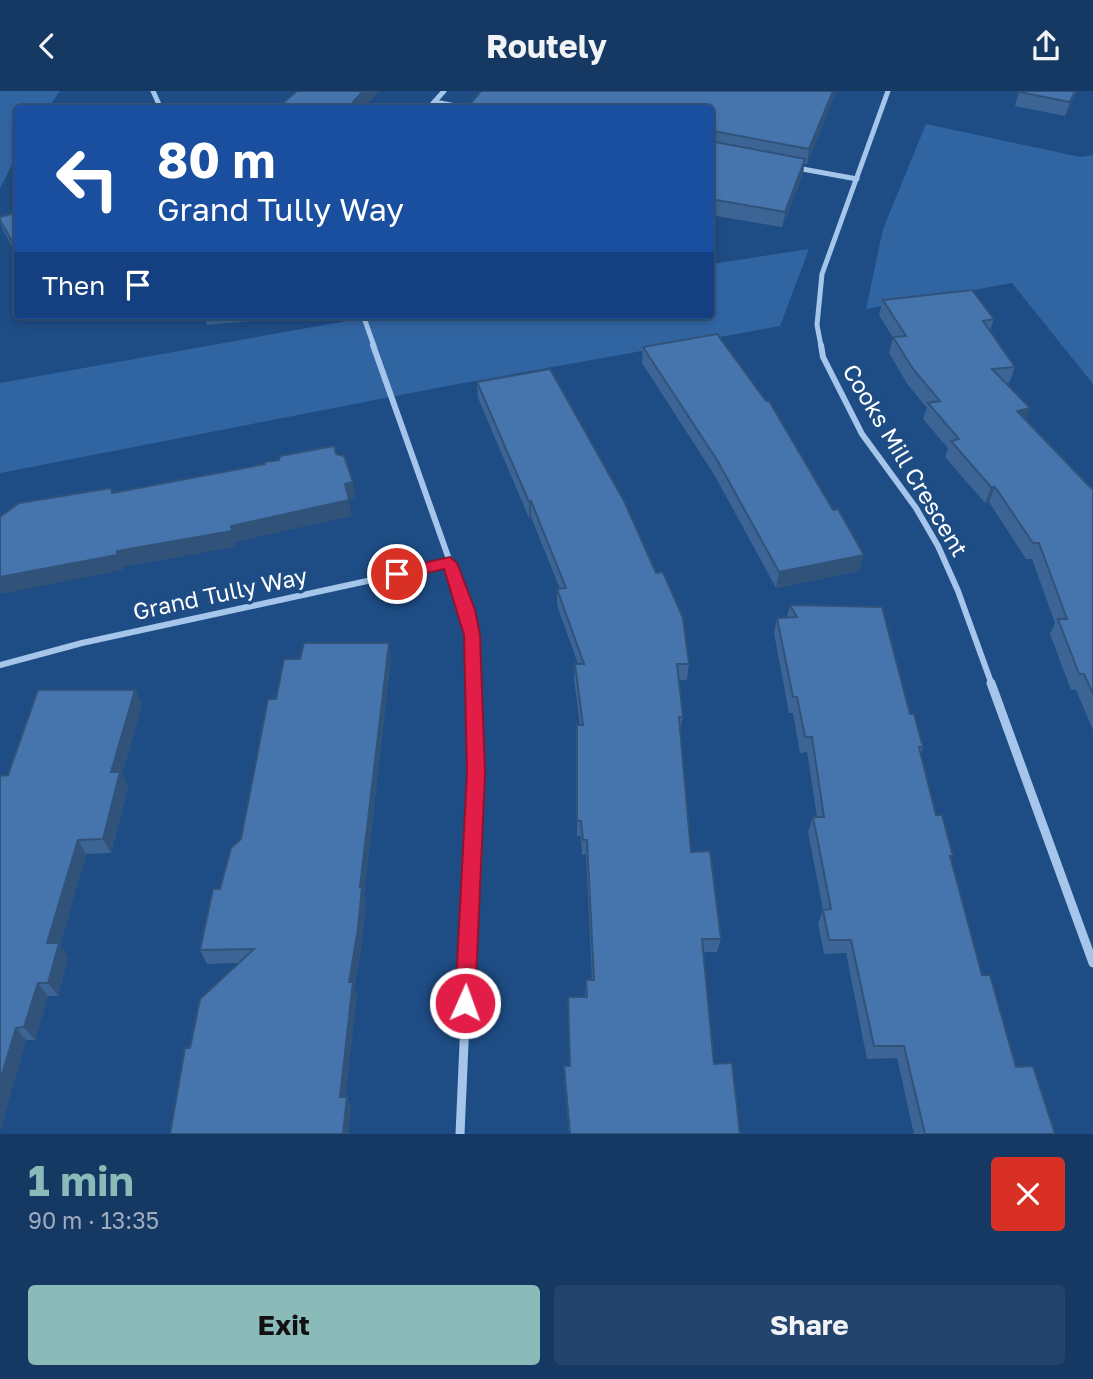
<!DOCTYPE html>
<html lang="en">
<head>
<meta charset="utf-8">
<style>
	body { margin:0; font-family:"Golos Text",sans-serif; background:#23446c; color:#f1f3f6; height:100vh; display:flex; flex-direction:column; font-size:26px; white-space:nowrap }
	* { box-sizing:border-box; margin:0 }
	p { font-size:23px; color:#9eacbe }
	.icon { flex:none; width:38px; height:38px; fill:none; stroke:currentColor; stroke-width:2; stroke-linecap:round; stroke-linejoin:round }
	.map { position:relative; height:1043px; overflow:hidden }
	.drawer { display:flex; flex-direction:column; background:#163963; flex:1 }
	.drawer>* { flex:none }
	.banner { position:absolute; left:14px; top:14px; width:700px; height:214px; border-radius:7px; box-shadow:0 4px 10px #0003,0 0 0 2px #355378; background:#1a4fa0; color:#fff; overflow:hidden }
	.pin { position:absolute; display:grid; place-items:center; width:60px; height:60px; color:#fff; margin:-30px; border:4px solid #fff; border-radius:50%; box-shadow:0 2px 7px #0007 }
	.me { position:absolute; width:77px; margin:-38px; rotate:2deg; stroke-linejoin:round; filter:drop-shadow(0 0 5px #0008) }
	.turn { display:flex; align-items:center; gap:24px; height:147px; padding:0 28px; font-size:32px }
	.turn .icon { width:91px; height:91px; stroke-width:2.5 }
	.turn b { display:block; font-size:49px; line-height:60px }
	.then { display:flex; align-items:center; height:66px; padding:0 28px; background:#0003; gap:14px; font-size:26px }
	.round { display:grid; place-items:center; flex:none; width:74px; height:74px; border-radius:7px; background:#23446c }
	.headline { display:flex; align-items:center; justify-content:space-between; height:119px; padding:0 28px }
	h1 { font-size:42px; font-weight:700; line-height:52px; color:#8bbbb9 }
	.cta { display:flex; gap:14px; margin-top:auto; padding:14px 28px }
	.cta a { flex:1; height:80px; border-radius:7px; background:#8bbbb9; color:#111; font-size:28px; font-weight:700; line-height:80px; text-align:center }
	.cta a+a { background:#23446c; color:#f1f3f6 }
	header { display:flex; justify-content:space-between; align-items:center; height:91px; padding:0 28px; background:#163963; font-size:32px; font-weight:700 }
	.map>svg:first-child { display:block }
	.green { fill:#3165a2 }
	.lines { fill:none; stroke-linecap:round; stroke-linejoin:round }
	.street-far2 { stroke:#a5c5ea; stroke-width:5 }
	.street-far1 { stroke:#a5c5ea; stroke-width:6 }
	.street { stroke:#a5c5ea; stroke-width:9 }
	.wall { fill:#3c6595 }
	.shaded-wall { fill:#315279 }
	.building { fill:#4675ad; stroke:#315279; stroke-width:2 }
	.route { fill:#e11d48; stroke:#92132f; stroke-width:2 }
	.labels { text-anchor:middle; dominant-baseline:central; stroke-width:7; stroke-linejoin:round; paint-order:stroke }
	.street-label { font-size:23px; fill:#fff; stroke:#1e4c84 }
</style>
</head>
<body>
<header><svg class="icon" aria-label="back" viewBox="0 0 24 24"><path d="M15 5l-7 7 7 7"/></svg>Routely<svg class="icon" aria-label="share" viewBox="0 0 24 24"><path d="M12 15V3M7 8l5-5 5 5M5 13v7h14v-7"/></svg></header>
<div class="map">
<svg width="1093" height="1043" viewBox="0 0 1093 1043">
	<rect width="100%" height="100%" fill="#1e4c84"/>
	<g class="green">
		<polygon points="0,0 60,0 48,17 18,18 17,63 0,98"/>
		<polygon points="926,33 1080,66 1093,64 1093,293 1012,192 866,218 883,138"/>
		<polygon points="809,158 780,235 447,295 0,382 0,292 380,224 710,224 711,173"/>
	</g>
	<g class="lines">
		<g class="street-far2">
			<polyline points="153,0 161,18"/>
			<polyline points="435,11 471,18"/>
			<polyline points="428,18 444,0"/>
			<polyline points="797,77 857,88"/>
			<polyline points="363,224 374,255"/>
			<polyline points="821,255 817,234 822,183 888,0"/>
		</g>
		<g class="street-far1">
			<polyline points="373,254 467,519 472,543 473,594"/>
			<polyline points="821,254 823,266 862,343 916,417 938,455 958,500 992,594"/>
			<polyline points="0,574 82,552 450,472"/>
		</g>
		<g class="street">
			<polyline points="991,592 1093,872"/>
			<polyline points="460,1043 476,682 473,592"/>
		</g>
	</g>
	<g class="wall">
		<polygon points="836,0 807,73 804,73 803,83 782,136 710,124 710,18"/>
		<polygon points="1077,0 1065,25 1015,15 1019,1"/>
		<polygon points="18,121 18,166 4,141 0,131 0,126"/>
		<polygon points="883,209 994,228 990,240 1015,276 1009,292 1006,292 1025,329 1091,397 1093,397 1093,639 1076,599 1071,599 1050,543 1055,532 1032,468 1026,468 989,411 985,412 945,366 948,357 923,328 927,317 908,294 889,262 893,247 879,224"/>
		<polygon points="204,224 292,224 292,226 207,234"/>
		<polygon points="643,256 833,419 864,464 859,480 776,497 715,385 642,272"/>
		<polygon points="477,291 689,573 687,589 679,589 683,626 680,641 691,761 721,848 717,861 703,861 714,973 740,1043 569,1043 564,987 564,975 570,975 568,906 585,906 586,889 592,889 586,763 582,764 581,745 577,745 577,634 580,634 574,588 575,573 578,573 557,514 557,498 560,498 531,426 529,427 478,307"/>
		<polygon points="790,514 910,623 923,656 921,663 936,724 953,765 951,768 982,884 1016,976 1055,1043 914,1043 897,967 867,968 846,862 824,863 818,832 823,819 808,741 813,726 817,726 807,661 800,662 793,622 789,622 774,542 777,527 787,526"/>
		<polygon points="391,567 364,804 366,810 362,852 354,896 357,904 345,1006 347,1006 351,1018 190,957 238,872 207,873 200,859 220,798 241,748 276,608"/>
		<polygon points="135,599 142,614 122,683 128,696 111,762 86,763 60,854 68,866 58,905 48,905 35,949 26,949 0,1040 0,685 8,684"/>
	</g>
	<g class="shaded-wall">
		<polygon points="363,0 380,0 362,18 347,18"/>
		<polygon points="833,0 836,0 807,73 809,58"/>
		<polygon points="1075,0 1077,0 1065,25 1070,11"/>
		<polygon points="805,68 803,83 782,136 785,121"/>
		<polygon points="1030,317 1024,333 1017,320"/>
		<polygon points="353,391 355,407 348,409 345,393"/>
		<polygon points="991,396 995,396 989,411 985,412"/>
		<polygon points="349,409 352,425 235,451 236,456 123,476 123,479 0,503 0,486"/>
		<polygon points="531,410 531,426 529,427 529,411"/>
		<polygon points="864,464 859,480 776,497 779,481"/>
		<polygon points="389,552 391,567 364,804 366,810 362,852 354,896 357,904 344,1017 340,1006 349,891"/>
		<polygon points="135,599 142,614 122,683 128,696 111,762 103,748 111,681"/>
		<polygon points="78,749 86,763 60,854 68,866 58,905 48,892 47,852"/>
		<polygon points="38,892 48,905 35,949 24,936"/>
		<polygon points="16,937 26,949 0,1040 0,990"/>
		<polygon points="347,1006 351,1018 349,1043 343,1043"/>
	</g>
	<g class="building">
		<polygon points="297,0 363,0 347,18 276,18"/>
		<polygon points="481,0 833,0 809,58 713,40 710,42 710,18 466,18"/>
		<polygon points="1020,0 1075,0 1070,11 1019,1"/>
		<polygon points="710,50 805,68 785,121 710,108"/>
		<polygon points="18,121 18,161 0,129 0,126"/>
		<polygon points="972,199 994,228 983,230 1015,276 992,278 1030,317 1017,320 1091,397 1093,397 1093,603 1084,583 1079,583 1058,528 1067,528 1039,452 1033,452 995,396 991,396 951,350 959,348 928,312 940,310 913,278 893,246 906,245 883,209"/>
		<polygon points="717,243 766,310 769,310 833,419 838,418 864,464 779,481 717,369 643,256"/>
		<polygon points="550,278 624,410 656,482 663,481 683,527 689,573 677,573 683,626 679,626 691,761 710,760 721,848 702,848 714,973 732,972 740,1043 570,1043 564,975 570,975 568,906 587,906 586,889 594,889 587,749 583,749 581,730 577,730 577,634 583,634 575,573 584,573 557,498 566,497 531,410 529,411 477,291"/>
		<polygon points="334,355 336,363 344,365 353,391 345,393 349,409 231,435 232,440 117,460 117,464 0,486 0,426 19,412 111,397 112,402 265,373 265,371 279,369 280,365"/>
		<polygon points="790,514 882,516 910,623 914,623 923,656 919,656 936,724 942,724 953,765 950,765 982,884 990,884 1016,976 1033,975 1055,1043 925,1043 904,955 874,955 851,849 829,849 823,819 831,818 813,726 824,726 812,646 805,646 797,606 793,606 777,527 797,526"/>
		<polygon points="304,552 389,552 360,796 362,796 358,838 349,891 353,891 340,1006 347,1006 343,1043 170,1043 185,957 190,957 200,908 254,858 200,859 213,798 220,798 231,757 241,748 268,608 276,608 284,568 300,568"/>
		<polygon points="38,599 135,599 111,681 120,681 103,748 78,749 47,852 59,852 48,892 38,892 24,936 16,937 0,990 0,685 8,684"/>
	</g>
	<polygon class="route" points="450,466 457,472 475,519 480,544 485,682 475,912 472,919 465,922 458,919 455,912 467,682 464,544 444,478 397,489 390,483 397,478"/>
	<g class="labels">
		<g class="street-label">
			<text transform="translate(906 369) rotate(59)">Cooks Mill Crescent</text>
			<text transform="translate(220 502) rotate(-12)">Grand Tully Way</text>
		</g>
	</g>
</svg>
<div class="pin" style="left:397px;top:483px;background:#d93025"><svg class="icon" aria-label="arrive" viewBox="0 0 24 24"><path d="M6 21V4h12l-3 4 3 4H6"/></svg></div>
<svg class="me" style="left:465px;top:912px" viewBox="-20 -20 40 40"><circle r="17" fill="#e11d48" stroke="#fff" stroke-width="3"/><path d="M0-11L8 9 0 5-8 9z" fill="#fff"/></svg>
<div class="banner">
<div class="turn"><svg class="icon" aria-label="left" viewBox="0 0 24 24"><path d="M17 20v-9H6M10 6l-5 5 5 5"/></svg><div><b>80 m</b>Grand Tully Way</div></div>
<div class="then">Then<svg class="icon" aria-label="arrive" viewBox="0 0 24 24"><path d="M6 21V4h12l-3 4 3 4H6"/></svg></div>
</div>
</div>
<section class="drawer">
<div class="headline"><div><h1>1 min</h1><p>90 m · 13:35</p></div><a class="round" style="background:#d93025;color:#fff"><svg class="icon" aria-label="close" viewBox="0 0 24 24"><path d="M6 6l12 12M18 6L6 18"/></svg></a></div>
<div class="cta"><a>Exit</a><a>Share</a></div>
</section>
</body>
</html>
